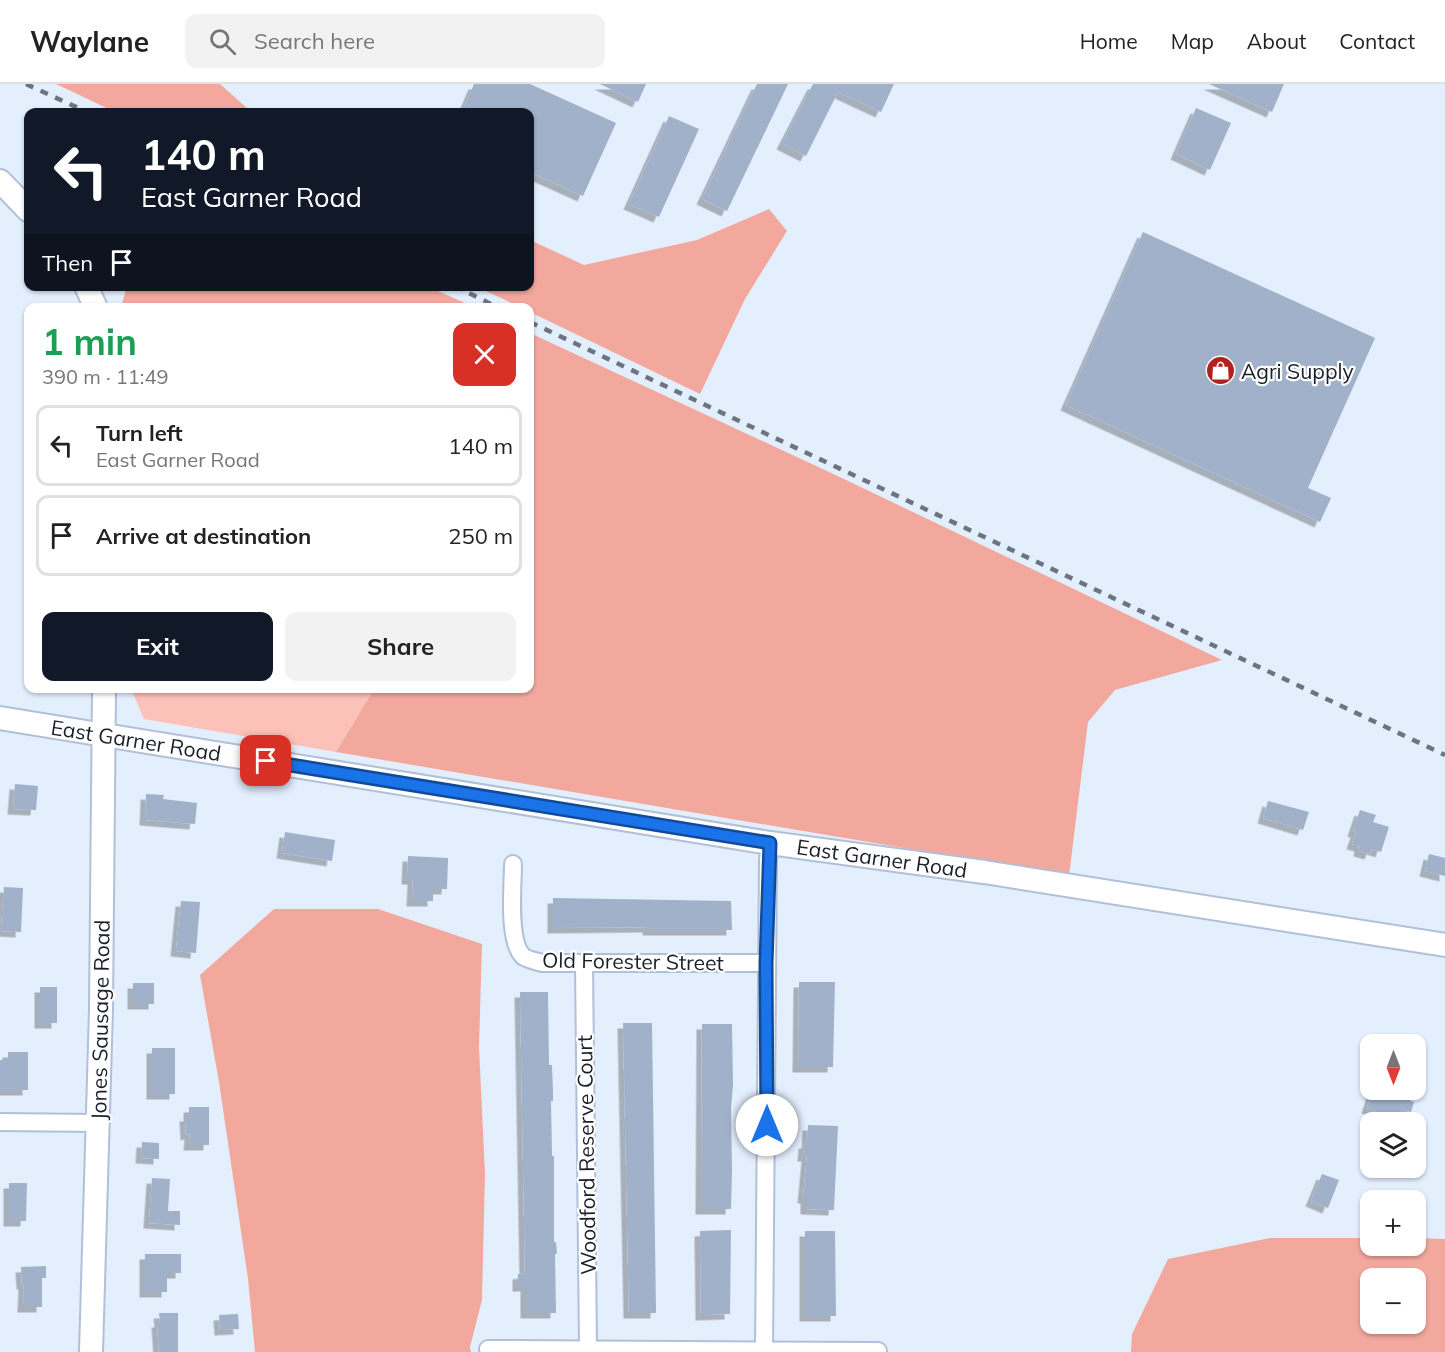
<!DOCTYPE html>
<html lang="en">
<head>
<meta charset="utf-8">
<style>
	body { margin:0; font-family:Mulish,sans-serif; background:#f2f2f2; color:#222; height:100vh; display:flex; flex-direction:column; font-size:22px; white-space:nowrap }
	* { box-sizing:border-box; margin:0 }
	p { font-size:20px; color:#767676 }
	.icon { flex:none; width:33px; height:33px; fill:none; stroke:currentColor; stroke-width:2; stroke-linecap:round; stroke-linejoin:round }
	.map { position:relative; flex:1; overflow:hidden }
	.side { position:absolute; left:24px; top:219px; width:510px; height:390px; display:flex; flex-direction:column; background:#fff; border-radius:12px; box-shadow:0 2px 4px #0004 }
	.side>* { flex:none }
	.banner { position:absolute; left:24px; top:24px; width:510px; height:183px; border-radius:12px; box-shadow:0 2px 4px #0004; background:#111827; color:#fff; overflow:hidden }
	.needle { width:39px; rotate:180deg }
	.tools { position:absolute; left:1360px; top:950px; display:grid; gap:12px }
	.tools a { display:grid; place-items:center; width:66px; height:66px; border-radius:12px; background:#fff; box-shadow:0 2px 4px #0004; font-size:30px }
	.pin { position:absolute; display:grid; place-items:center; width:51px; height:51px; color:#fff; margin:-26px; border-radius:12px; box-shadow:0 3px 9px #0006 }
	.me { position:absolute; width:66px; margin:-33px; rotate:0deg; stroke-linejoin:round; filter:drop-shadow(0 0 4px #0008) }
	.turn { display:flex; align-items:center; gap:21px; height:126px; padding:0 18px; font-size:27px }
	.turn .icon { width:78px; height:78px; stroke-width:2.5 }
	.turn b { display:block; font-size:42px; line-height:51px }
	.then { display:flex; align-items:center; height:57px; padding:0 18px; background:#0003; gap:12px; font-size:22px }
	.round { display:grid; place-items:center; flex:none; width:63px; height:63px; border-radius:12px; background:#f2f2f2 }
	.headline { display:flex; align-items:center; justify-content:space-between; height:102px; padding:0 18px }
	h1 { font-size:36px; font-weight:700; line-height:45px; color:#1e9e55 }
	.cta { display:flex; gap:12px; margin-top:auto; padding:12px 18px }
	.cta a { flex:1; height:69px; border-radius:12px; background:#111827; color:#fff; font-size:24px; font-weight:700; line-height:69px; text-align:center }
	.cta a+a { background:#f2f2f2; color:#222 }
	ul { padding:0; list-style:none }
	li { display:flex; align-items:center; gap:18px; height:81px; margin:0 12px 9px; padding:0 6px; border:3px solid #e0e0e0; border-radius:12px }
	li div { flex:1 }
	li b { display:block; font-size:22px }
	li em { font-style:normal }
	header { display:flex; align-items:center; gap:36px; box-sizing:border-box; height:84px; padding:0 30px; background:#fff; border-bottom:2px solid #e0e0e0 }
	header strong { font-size:28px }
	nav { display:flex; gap:33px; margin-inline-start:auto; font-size:21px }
	.search { width:420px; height:54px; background:#f2f2f2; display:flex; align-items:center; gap:15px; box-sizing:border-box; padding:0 21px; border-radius:12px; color:#767676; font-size:22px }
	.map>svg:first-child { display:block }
	.green { fill:#fcc1b8 }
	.forest { fill:#f3a89e; fill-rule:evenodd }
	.building { fill:#a1b1ca; filter:url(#shadow) }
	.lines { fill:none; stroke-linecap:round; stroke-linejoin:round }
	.minor-casing { stroke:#b0c0d9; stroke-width:20 }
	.secondary-casing { stroke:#b0c0d9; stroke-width:26 }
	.minor { stroke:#fff; stroke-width:16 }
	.secondary { stroke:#fff; stroke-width:22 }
	.rail { stroke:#6c7480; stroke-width:4.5; stroke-dasharray:8 8; stroke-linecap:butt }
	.route-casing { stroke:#114b97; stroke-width:15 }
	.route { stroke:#1a73e8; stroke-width:10 }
	.labels { text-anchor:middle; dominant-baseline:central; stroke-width:4.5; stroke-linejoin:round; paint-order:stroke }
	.poi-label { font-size:21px; fill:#1a2029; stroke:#fff; text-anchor:start }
	.street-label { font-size:21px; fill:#1a2029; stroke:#fff }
</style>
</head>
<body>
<header>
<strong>Waylane</strong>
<div class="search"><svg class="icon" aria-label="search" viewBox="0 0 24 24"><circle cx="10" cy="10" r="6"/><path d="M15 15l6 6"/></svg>Search here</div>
<nav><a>Home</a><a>Map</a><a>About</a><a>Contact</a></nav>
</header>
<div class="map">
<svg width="1445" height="1268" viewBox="0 0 1445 1268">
	<defs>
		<filter id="shadow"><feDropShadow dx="-5.5" dy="5.5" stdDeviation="0" flood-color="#0004"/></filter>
	</defs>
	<rect width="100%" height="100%" fill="#e4effe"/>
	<polygon class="green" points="131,605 374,605 336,668 144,635"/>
	<g class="forest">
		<polygon points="56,0 220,0 248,25 255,28 115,28"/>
		<polygon points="769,125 787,147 745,215 700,310 530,228 530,224 520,223 477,203 530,202 530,156 584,181 697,156"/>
		<polygon points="127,202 429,203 474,223 121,223"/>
		<polygon points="530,249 844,395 1222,576 1115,606 1088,638 1069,792 336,668 374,605 530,604"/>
		<polygon points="274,825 378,825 482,860 479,963 485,1090 482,1216 470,1263 471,1268 255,1268 248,1195 219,998 200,891"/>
		<path d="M1270,1154H1371V1161H1416V1154L1445,1155V1268H1131L1132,1250L1168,1175ZM1371,1194H1416V1239H1371Z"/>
	</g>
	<g class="building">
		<polygon points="474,0 530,0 616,39 583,112 530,88 530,28 462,28"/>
		<polygon points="600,0 646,0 638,18"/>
		<polygon points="757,0 788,0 727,127 702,115"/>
		<polygon points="813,0 894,0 881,28 838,8 806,72 782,60"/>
		<polygon points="1209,0 1284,0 1272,28"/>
		<polygon points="1196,24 1231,39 1210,86 1176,70"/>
		<polygon points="669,32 699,45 659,133 629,120"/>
		<polygon points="1143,148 1375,254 1308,404 1331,414 1320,438 1066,321"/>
		<polygon points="15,700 38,702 36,726 13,725"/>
		<polygon points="146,710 164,711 163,715 197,719 195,740 145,736"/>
		<polygon points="1268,717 1309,728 1303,746 1263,734"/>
		<polygon points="1360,726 1376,731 1373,738 1389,743 1381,768 1372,765 1370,770 1359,767 1360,762 1352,760 1356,748 1353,747"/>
		<polygon points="285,748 335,756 332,777 282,769"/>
		<polygon points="1429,770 1445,774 1445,792 1425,787"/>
		<polygon points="408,772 448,774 447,805 433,805 433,817 412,817 413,795 407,795"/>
		<polygon points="4,803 23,804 21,848 1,847"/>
		<polygon points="553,814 731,817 732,846 648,846 648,843 553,844"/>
		<polygon points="181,817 200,818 196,869 176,867"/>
		<polygon points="799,898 835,898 833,983 798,983"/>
		<rect x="133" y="899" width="21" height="21"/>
		<rect x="40" y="903" width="17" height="36"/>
		<polygon points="520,908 548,908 549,981 552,981 553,1007 553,1017 551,1017 552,1072 554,1072 554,1158 556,1158 557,1170 555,1170 556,1229 526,1229 526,1202 518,1202 518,1190 525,1189"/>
		<polygon points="623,939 652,939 656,1229 629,1229"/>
		<polygon points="702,940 732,940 733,1001 731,1024 732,1086 731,1125 701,1125"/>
		<rect x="152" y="964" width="23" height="46"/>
		<polygon points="8,968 28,968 28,1006 0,1006 0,976 8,976"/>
		<polygon points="1373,1005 1414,1005 1410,1017 1414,1018 1411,1028 1402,1026 1400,1033 1393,1031 1391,1038 1373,1038 1376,1027 1367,1024"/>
		<polygon points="189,1023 209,1023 209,1061 189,1061 190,1050 186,1051 185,1032 189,1032"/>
		<polygon points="808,1041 838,1042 834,1126 806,1125 806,1114 803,1114 807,1072 803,1072 804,1059 807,1059"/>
		<polygon points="142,1058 159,1059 159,1075 141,1074"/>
		<polygon points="1322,1090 1339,1096 1328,1124 1311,1117"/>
		<polygon points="152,1094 170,1095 168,1127 180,1127 180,1141 149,1139"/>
		<polygon points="9,1099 27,1099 26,1137 9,1137"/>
		<polygon points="731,1146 730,1230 701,1231 700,1147"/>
		<polygon points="805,1147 835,1147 836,1232 805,1232"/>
		<polygon points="145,1170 181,1170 181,1189 167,1189 167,1208 145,1208"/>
		<polygon points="46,1182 46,1194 42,1194 42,1223 23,1223 24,1200 22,1200 21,1183"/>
		<polygon points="159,1229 178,1229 178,1268 159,1268 157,1238 160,1238"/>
		<polygon points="238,1230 239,1245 220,1246 219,1231"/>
	</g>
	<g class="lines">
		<defs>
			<g id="minor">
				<path d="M513,780C513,800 507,860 524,873C529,876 536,877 542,879H767"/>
				<polyline points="584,879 588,1264"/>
				<polyline points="0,1038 97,1039"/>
				<polyline points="488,1265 878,1267"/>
				<polyline points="764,1268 768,776 770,759"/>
			</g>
			<g id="secondary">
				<polyline points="0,97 28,126"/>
				<polyline points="86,202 96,224"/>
				<polyline points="0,634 770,759 984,788 1445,861"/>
				<polyline points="91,1268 101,925 104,604"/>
			</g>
		</defs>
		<use href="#minor" class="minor-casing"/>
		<use href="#secondary" class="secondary-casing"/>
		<use href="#minor" class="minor"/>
		<use href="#secondary" class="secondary"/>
		<g class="rail">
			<polyline points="26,0 87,28"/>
			<polyline points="455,202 499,224"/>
			<polyline points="530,238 1445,671"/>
		</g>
	</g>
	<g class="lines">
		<defs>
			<polyline id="route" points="266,677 770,759 766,879 767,1041"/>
		</defs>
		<use href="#route" class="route-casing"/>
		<use href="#route" class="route"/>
	</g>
	<defs>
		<symbol id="shop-disc" viewBox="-11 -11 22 22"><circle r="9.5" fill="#b1211d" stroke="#fff"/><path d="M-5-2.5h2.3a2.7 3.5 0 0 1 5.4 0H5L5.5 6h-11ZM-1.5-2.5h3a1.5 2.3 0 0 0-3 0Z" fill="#fff"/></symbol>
	</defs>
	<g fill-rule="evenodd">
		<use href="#shop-disc" x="1204" y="270" width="33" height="33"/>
	</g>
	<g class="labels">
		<g class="poi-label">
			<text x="1241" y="287">Agri Supply</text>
		</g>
		<g class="street-label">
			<text transform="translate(136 656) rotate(9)">East Garner Road</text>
			<text transform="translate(882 774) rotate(8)">East Garner Road</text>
			<text transform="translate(633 877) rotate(1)">Old Forester Street</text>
			<text transform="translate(100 936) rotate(-89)">Jones Sausage Road</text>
			<text transform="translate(586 1071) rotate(-91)">Woodford Reserve Court</text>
		</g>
	</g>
</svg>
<div class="tools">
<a><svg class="needle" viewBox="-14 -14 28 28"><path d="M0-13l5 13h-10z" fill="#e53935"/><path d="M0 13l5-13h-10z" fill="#767676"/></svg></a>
<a><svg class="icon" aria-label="layers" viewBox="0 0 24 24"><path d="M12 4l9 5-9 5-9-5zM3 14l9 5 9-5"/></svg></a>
<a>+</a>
<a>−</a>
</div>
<div class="pin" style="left:266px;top:677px;background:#d93025"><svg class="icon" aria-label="arrive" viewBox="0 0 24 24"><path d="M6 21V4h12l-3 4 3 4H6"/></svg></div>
<svg class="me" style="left:767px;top:1041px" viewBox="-20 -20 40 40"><circle r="19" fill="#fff"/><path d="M0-13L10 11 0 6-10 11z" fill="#1a73e8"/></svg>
<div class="banner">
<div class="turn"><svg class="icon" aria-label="left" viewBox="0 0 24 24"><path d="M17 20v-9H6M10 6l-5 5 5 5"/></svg><div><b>140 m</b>East Garner Road</div></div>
<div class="then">Then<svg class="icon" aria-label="arrive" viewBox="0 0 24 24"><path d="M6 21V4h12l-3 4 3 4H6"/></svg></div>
</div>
<section class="side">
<div class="headline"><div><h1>1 min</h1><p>390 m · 11:49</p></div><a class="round" style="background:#d93025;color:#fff"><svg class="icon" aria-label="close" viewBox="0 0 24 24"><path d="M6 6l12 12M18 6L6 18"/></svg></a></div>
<ul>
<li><svg class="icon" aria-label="left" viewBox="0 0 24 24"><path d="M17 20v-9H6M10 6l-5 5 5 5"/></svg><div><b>Turn left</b><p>East Garner Road</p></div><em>140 m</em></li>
<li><svg class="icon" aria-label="arrive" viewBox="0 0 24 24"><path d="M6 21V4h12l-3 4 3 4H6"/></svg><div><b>Arrive at destination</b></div><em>250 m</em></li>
</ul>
<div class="cta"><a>Exit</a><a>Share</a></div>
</section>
</div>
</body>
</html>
